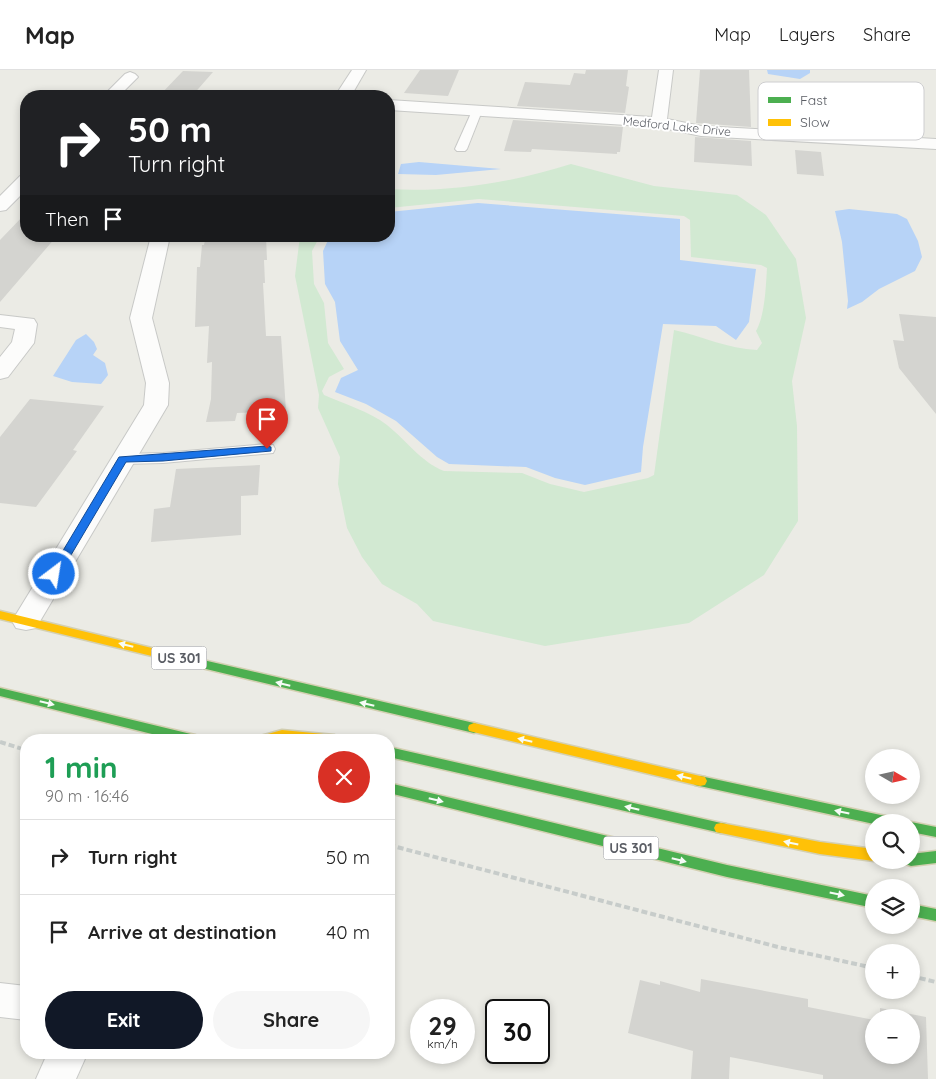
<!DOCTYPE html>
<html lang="en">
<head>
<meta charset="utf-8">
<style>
	body { margin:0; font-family:Quicksand,sans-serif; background:#f6f6f6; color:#222; height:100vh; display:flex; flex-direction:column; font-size:19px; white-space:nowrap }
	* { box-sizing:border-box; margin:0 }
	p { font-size:16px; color:#767676 }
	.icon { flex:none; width:28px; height:28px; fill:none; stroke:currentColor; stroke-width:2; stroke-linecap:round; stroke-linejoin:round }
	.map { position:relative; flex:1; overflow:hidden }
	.sheet { position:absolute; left:20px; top:664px; width:375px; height:325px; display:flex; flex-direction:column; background:#fff; border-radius:20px; box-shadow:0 2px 8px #0003 }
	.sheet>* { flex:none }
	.top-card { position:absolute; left:20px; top:20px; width:375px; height:152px; border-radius:20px; box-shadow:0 2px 8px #0003; background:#202124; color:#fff; overflow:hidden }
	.needle { width:32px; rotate:99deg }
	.controls { position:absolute; left:865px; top:679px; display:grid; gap:10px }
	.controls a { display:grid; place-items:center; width:55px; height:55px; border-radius:50%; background:#fff; box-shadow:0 2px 8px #0003; font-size:25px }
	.speed { position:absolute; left:410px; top:929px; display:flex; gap:10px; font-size:25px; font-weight:700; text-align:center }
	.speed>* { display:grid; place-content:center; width:65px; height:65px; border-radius:50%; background:#fff; box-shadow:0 2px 8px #0003; line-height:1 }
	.speed small { font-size:12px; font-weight:400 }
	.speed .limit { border:2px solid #111; border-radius:8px; background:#fff; color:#111 }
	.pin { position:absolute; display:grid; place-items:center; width:42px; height:42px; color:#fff; margin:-51px -21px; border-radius:50% 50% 50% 0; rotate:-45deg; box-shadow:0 0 5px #0007 }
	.pin .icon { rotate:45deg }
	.me { position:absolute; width:55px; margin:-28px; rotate:31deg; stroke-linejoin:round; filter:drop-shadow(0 0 4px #0008) }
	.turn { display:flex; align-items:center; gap:18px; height:105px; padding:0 25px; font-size:22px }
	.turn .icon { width:65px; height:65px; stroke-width:2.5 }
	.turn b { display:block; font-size:35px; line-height:42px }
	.then { display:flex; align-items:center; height:48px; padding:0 25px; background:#0003; gap:10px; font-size:19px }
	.round { display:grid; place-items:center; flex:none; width:52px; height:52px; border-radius:26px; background:#f6f6f6 }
	.summary { display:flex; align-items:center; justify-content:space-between; height:85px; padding:0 25px }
	h1 { font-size:30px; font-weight:700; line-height:38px; color:#1e9e55 }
	.button { display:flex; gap:10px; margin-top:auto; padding:10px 25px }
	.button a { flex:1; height:58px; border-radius:30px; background:#111827; color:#fff; font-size:20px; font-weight:700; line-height:58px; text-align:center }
	.button a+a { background:#f6f6f6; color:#222 }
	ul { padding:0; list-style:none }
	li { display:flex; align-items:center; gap:15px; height:75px; padding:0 25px; border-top:1px solid #e0e0e0 }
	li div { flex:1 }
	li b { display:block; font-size:19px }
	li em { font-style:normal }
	header { display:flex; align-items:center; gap:30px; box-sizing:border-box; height:70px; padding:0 25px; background:#fff; border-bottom:1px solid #e0e0e0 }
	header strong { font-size:24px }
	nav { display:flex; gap:28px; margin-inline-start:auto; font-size:18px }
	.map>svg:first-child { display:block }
	.green { fill:#d2e9d2 }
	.water { fill:#b7d3f7 }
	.building { fill:#d4d4d0 }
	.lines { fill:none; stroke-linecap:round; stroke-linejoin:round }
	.lane-casing { stroke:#c8c9c7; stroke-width:2 }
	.street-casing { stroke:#c8c9c7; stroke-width:2 }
	.fast-casing { stroke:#d4d0b2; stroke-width:3 }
	.slow-casing { stroke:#d4d0b2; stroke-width:3 }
	.path { stroke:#c7ccca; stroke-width:4; stroke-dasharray:6 3; stroke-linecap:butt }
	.lane { fill:#fcfcfb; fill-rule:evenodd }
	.street { fill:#fcfcfb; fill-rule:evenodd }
	.fast { fill:#4caf50; fill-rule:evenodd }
	.slow { fill:#ffc107; fill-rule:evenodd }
	.oneway { fill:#f6fbf6 }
	.route { fill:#1a73e8; stroke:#114b97 }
	.labels { text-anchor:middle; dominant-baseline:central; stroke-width:4; stroke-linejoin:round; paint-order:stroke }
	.far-street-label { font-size:12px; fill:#5a5d64; stroke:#fff }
	.shield { fill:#fff; stroke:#8c8e92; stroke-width:1 }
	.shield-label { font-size:14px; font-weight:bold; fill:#5a5d64 }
	.key { fill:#fff; stroke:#ceced0; stroke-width:1 }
	.key-label { font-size:14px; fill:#5a5d64 }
</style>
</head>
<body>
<header>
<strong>Map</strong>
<nav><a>Map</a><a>Layers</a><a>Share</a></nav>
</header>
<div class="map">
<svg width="936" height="1009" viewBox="0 0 936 1009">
	<rect width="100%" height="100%" fill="#ebebe5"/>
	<path class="green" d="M571,94L654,116L737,125L766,145L796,189L806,248L792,311L797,356L798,451L764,505L689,553L545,576L433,551L417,534L382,514L362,487L347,458L338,414L340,387L318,338L319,325L295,206L300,166H320L312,181L314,214L324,233L328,273L344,299L329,307L322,321L324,325C344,334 369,341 387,355C406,370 421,392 444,401L522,403L550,414L584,422L648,408L654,405L674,260C702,266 728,279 757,280L762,273L756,261C765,246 766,214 767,198L761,195L691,187L690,150L684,146L479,129L389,138V119C447,123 515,112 571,94Z"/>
	<g class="water">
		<polygon points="767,0 810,0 810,3 800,9 768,4"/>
		<polygon points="419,92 501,99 436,105 398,104 401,94"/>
		<polygon points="478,133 680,149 680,190 756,199 749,252 736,270 716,256 663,254 643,377 641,402 585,415 555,408 526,397 449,394 437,387 396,351 366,334 335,322 341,308 358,300 340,271 335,232 325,214 323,181 330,166 389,166 389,142"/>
		<polygon points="849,139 897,144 907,149 918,171 922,187 915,201 879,219 862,232 847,239 848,231 842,172 835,141"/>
		<polygon points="86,264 94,272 97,279 93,285 105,293 108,305 101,314 72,312 53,306 76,270"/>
	</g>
	<g class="building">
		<polygon points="420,0 459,0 448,26 404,23"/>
		<polygon points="586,0 628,0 626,16 629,17 625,43 517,36 525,12 570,15 574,3 585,4"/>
		<polygon points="700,0 749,0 751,57 696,53"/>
		<polygon points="183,1 213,2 192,26 159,26"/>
		<polygon points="513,50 623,57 620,82 617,82 617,84 532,79 531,82 504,81"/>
		<polygon points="695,67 751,71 752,96 694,92"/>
		<polygon points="795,80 821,82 824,106 797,104"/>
		<polygon points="26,143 26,166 56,167 0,232 0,170"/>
		<polygon points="206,166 266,166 267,190 264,190 265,213 263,213 266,266 281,266 286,341 237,343 235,351 206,352 211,329 212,292 207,293 209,256 195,257 197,197 200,197 202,175 204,175"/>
		<polygon points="899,244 936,247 936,344 899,298 893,270 904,271"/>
		<polygon points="30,329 104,336 73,380 77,381 36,437 0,433 0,367"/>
		<polygon points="260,395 258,425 241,426 241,465 151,472 154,439 170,437 176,399"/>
		<polygon points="701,909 808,929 808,937 874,950 874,985 911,985 911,948 880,948 880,938 926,947 928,1009 823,1009 823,1005 730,987 729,1009 691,1009 693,981 628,963 640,910 660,915 660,911 700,922"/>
	</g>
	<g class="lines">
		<defs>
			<g id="lane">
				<polygon points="477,38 482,41 467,79 465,81 457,81 455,79 472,41"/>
				<polygon points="267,374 273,375 275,379 273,383 163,393 123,394 117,393 115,389 117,385 123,384 163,383"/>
			</g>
			<g id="street">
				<polygon points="352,0 366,0 351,26 335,26"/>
				<polygon points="659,0 673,0 667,49 701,56 936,69 936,79 701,66 658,57 389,40 389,30 652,47"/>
				<polygon points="130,2 135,4 138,7 119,26 103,26 125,4"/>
				<polygon points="26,105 26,120 6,140 0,141 0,126 20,106"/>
				<polygon points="151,166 170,166 152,248 169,313 168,335 36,558 26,560 16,558 12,551 144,335 146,313 130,248"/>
				<polygon points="0,245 34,249 37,254 34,273 8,307 0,309 0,287 12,272 15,259 0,257"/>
				<polygon points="0,913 26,916 26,950 0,947"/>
				<polygon points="48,982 88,982 76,1009 36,1009"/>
			</g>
			<g id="fast">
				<polygon points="160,580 474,653 479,655 480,658 479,661 474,663 156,587 154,584 156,581"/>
				<polygon points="0,618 195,665 200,667 201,670 176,670 0,626"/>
				<polygon points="389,677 721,753 726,754 728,758 726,762 721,763 389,687"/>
				<polygon points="700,706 890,747 895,748 897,752 874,754 695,715 693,711 695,707"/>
				<polygon points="389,713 727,795 874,826 874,838 727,807 389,723"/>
				<polygon points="908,752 911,752 936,757 936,767 911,762 911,752"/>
				<polygon points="936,781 936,793 911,796 906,794 904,790 911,790 911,784"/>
				<polygon points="911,834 936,839 936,851 911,846"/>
			</g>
			<g id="slow">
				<polygon points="0,541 160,580 166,584 160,588 0,549"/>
				<polygon points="474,653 700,706 705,707 707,711 705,715 700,716 469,661 468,658 469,655"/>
				<polygon points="282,660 334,665 339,667 340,670 256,670 257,667"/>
				<polygon points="721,753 820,772 874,779 874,790 876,790 874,791 820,784 721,763 716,762 714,758 716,754"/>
			</g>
		</defs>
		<use href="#lane" class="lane-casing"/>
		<use href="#street" class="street-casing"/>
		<use href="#fast" class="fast-casing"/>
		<use href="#slow" class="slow-casing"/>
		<g class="path">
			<polyline points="0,672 26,680"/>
			<polyline points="389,775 778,877 874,898"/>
			<polyline points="911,906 936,912"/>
		</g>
		<use href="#lane" class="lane"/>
		<use href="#street" class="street"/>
		<use href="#fast" class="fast"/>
		<use href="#slow" class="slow"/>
	</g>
	<defs><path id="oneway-solid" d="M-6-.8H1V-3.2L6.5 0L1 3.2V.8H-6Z" transform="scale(1.25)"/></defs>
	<g class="oneway">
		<use href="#oneway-solid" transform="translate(126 575) rotate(-166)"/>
		<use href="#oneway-solid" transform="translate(283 614) rotate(-166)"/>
		<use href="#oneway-solid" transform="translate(47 633) rotate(14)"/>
		<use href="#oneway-solid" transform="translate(367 634) rotate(-167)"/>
		<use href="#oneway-solid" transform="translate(525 670) rotate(-167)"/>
		<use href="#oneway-solid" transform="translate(684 707) rotate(-167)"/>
		<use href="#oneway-solid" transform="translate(436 730) rotate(14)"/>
		<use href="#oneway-solid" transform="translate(632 738) rotate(-167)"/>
		<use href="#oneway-solid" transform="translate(842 742) rotate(-168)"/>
		<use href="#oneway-solid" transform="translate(791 773) rotate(-168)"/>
		<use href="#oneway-solid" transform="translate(679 790) rotate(14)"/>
		<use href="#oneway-solid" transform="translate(837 824) rotate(12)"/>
	</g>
	<polygon class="route" points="267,376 271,377 271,381 163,391 126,392 58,507 50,507 49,504 119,387"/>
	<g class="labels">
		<g class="far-street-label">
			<text transform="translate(677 56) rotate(6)">Medford Lake Drive</text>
		</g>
		<g class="shield">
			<rect x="151.5" y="576.5" width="55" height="23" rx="4"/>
			<rect x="603.5" y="766.5" width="55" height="23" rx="4"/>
		</g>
		<g class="shield-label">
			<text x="179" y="588">US 301</text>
			<text x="631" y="778">US 301</text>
		</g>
	</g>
	<rect x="758" y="12" width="166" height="58" rx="8" class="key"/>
	<rect x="768" y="27" width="23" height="6" fill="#4caf50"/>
	<rect x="768" y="49" width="23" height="7" fill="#ffc107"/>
	<g class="key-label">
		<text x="800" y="35">Fast</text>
		<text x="800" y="57">Slow</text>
	</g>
</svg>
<div class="controls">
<a><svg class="needle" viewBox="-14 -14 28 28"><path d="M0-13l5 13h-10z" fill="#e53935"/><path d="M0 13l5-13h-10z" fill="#767676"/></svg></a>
<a><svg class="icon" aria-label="search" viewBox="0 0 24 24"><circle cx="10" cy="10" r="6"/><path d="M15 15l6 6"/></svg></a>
<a><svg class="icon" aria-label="layers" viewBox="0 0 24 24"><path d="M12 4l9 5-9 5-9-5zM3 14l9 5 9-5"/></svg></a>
<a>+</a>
<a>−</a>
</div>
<div class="speed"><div>29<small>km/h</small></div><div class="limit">30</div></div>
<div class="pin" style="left:267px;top:379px;background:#d93025"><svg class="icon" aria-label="arrive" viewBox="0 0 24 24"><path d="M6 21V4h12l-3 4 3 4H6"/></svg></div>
<svg class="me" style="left:54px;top:504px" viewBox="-20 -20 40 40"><circle r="17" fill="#1a73e8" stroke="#fff" stroke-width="3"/><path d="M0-11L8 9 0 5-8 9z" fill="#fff"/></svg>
<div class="top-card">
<div class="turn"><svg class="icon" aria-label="right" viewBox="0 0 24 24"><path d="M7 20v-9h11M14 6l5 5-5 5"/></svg><div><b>50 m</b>Turn right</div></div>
<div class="then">Then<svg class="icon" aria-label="arrive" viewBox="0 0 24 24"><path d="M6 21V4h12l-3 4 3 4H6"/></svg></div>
</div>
<section class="sheet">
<div class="summary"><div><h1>1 min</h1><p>90 m · 16:46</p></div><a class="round" style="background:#d93025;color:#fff"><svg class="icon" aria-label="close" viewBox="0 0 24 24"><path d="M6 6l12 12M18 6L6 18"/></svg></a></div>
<ul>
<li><svg class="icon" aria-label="right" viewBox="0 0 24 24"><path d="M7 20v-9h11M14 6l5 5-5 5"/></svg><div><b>Turn right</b></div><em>50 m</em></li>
<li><svg class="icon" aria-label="arrive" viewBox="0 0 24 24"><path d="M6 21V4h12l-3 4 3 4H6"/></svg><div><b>Arrive at destination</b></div><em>40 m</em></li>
</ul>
<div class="button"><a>Exit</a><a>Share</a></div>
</section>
</div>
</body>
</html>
